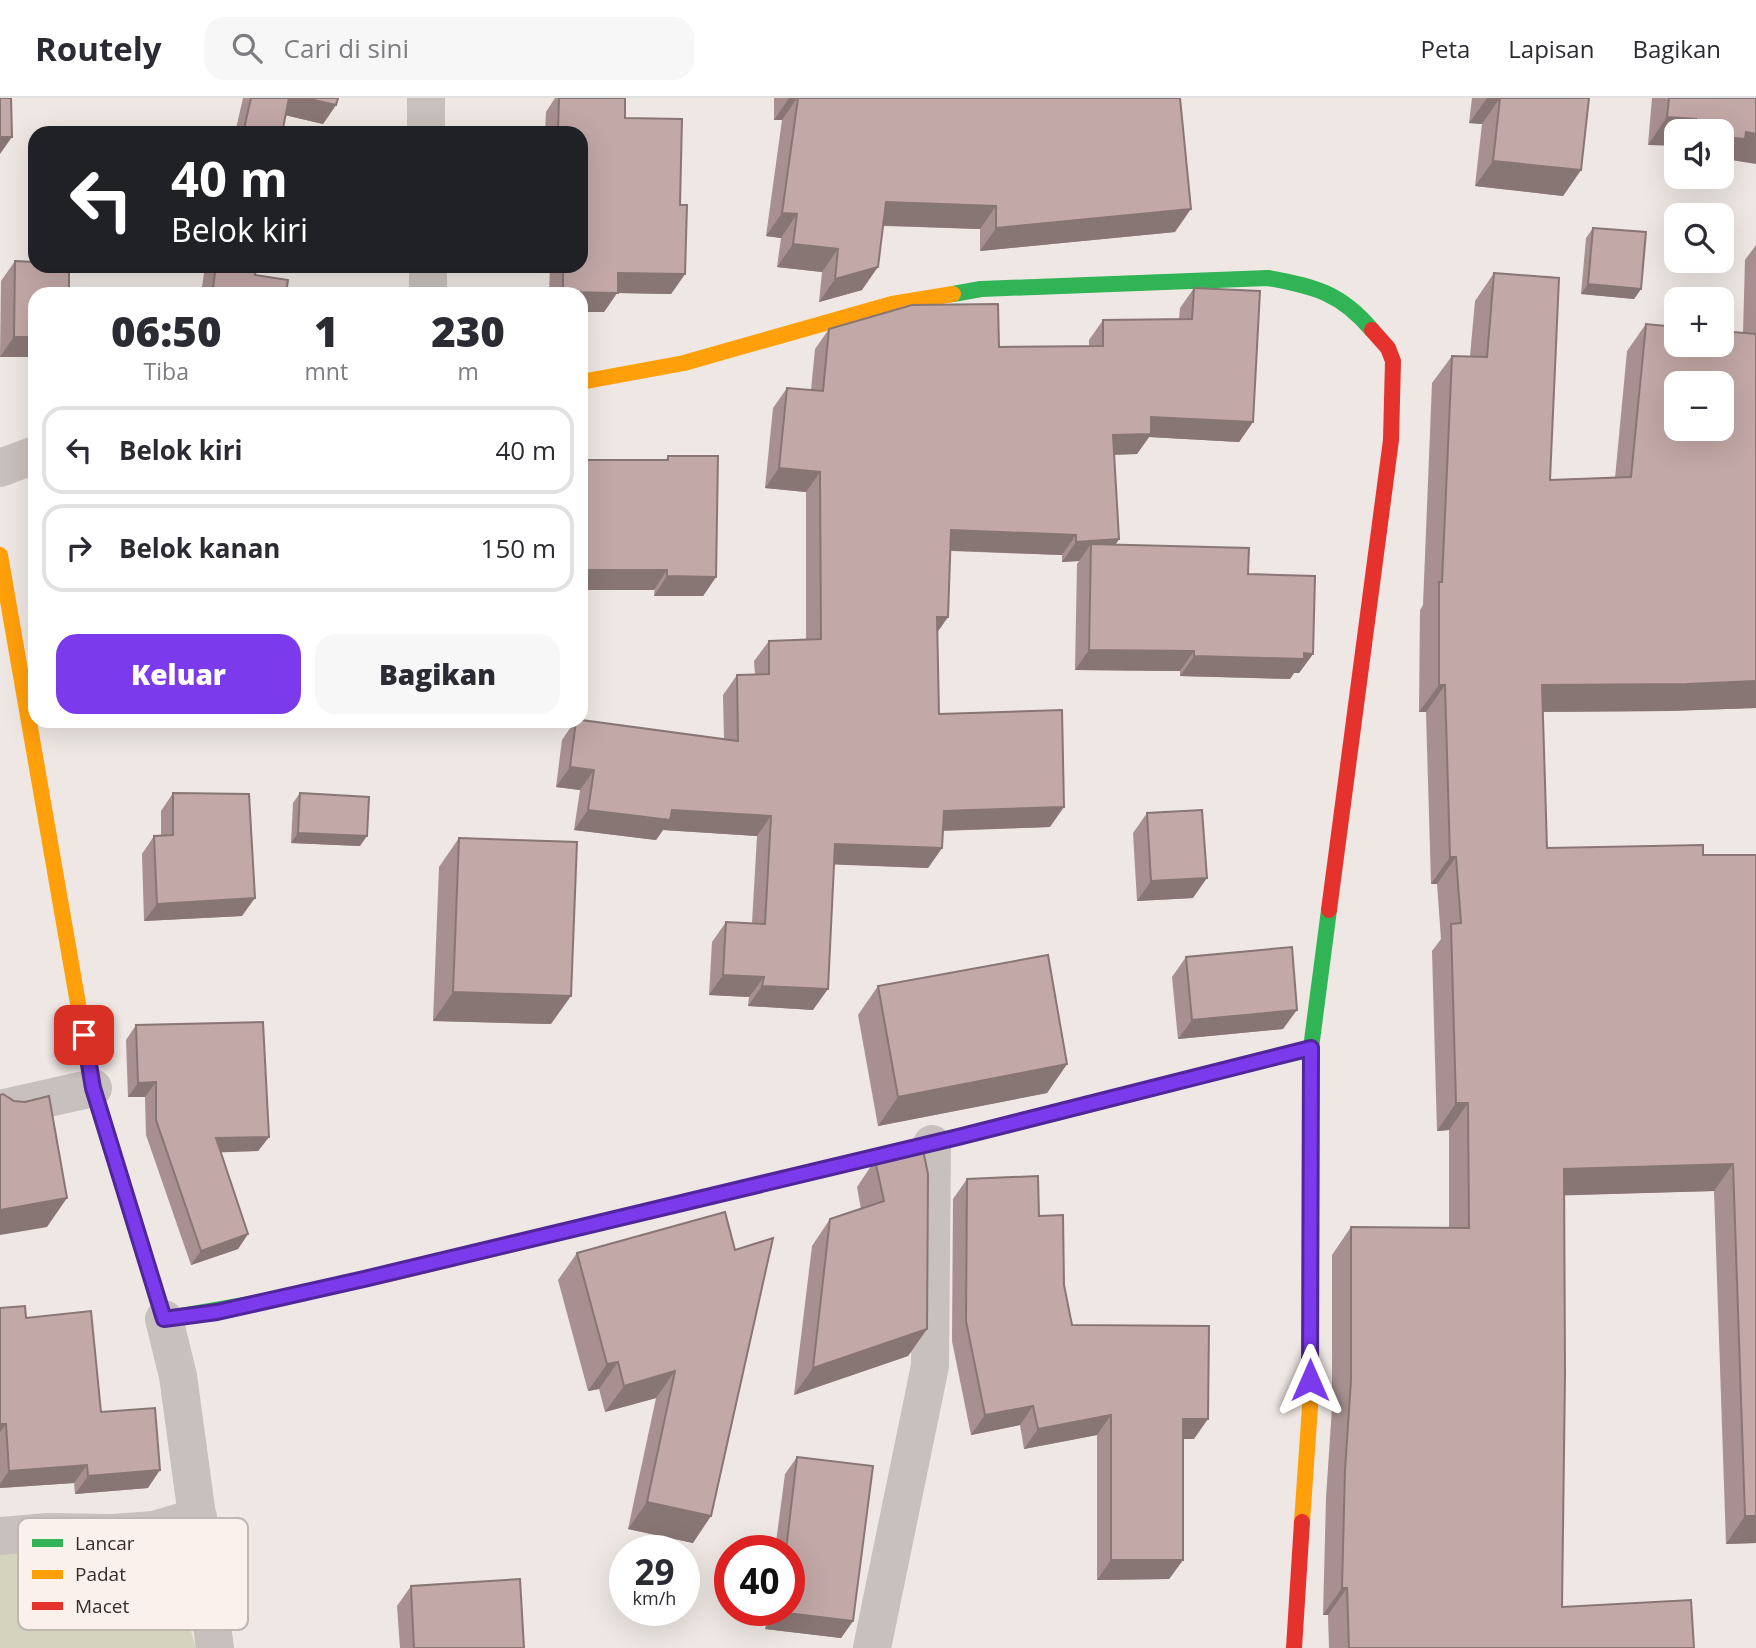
<!DOCTYPE html>
<html lang="id">
<head>
<meta charset="utf-8">
<style>
	body { margin:0; font-family:"Open Sans",sans-serif; background:#f7f7f7; color:#2b2b33; height:100vh; display:flex; flex-direction:column; font-size:26px; white-space:nowrap }
	* { box-sizing:border-box; margin:0 }
	p { font-size:23px; color:#7c7c81 }
	.icon { flex:none; width:38px; height:38px; fill:none; stroke:currentColor; stroke-width:2; stroke-linecap:round; stroke-linejoin:round }
	.map { position:relative; flex:1; overflow:hidden }
	.drawer { position:absolute; left:28px; top:189px; width:560px; height:441px; display:flex; flex-direction:column; background:#fff; border-radius:21px; box-shadow:0 7px 28px #0002 }
	.drawer>* { flex:none }
	.banner { position:absolute; left:28px; top:28px; width:560px; height:147px; border-radius:21px; box-shadow:0 7px 28px #0002; background:#202124; color:#fff; overflow:hidden }
	.tools { position:absolute; left:1664px; top:21px; display:grid; gap:14px }
	.tools a { display:grid; place-items:center; width:70px; height:70px; border-radius:14px; background:#fff; box-shadow:0 7px 28px #0002; font-size:35px }
	.speed { position:absolute; left:609px; top:1437px; display:flex; gap:14px; font-size:35px; font-weight:700; text-align:center }
	.speed>* { display:grid; place-content:center; width:91px; height:91px; border-radius:50%; background:#fff; box-shadow:0 7px 28px #0002; line-height:1 }
	.speed small { font-size:18px; font-weight:400 }
	.speed .limit { border:10px solid #d22; background:#fff; color:#111 }
	.pin { position:absolute; display:grid; place-items:center; width:60px; height:60px; color:#fff; margin:-30px; border-radius:14px; box-shadow:0 4px 10px #0006 }
	.me { position:absolute; width:77px; margin:-38px; rotate:0deg; stroke-linejoin:round; filter:drop-shadow(0 0 5px #0008) }
	.turn { display:flex; align-items:center; gap:24px; height:147px; padding:0 28px; font-size:32px }
	.turn .icon { width:91px; height:91px; stroke-width:2.5 }
	.turn b { display:block; font-size:49px; line-height:60px }
	.eta { display:flex; justify-content:space-evenly; align-items:center; height:119px; text-align:center }
	.eta b { font-size:42px; font-weight:800; line-height:49px }
	.primary-button { display:flex; gap:14px; margin-top:auto; padding:14px 28px }
	.primary-button a { flex:1; height:80px; border-radius:21px; background:#7c3aed; color:#fff; font-size:28px; font-weight:800; line-height:80px; text-align:center }
	.primary-button a+a { background:#f7f7f7; color:#2b2b33 }
	ul { padding:0; list-style:none }
	li { display:flex; align-items:center; gap:21px; height:88px; margin:0 14px 10px; padding:0 14px; border:4px solid #e1e1e2; border-radius:21px }
	li div { flex:1 }
	li b { display:block; font-size:26px }
	li em { font-style:normal }
	header { display:flex; align-items:center; gap:42px; box-sizing:border-box; height:98px; padding:0 35px; background:#fff; border-bottom:2px solid #e1e1e2 }
	header strong { font-size:33px }
	nav { display:flex; gap:38px; margin-inline-start:auto; font-size:24px }
	.search { width:490px; height:63px; background:#f7f7f7; display:flex; align-items:center; gap:18px; box-sizing:border-box; padding:0 24px; border-radius:21px; color:#7c7c81; font-size:26px }
	.map>svg:first-child { display:block }
	.green { fill:#d4d3be }
	.lines { fill:none; stroke-linecap:round; stroke-linejoin:round }
	.street { stroke:#c8c0bd; stroke-width:38 }
	.fast { stroke:#30b455; stroke-width:16 }
	.slow { stroke:#ff9f0a; stroke-width:16 }
	.jam { stroke:#e5322d; stroke-width:16 }
	.wall { fill:#a7908f }
	.shaded-wall { fill:#887674 }
	.building { fill:#c2a8a6; stroke:#887674; stroke-width:2; fill-rule:evenodd }
	.route-casing { stroke:#51269a; stroke-width:18 }
	.route { stroke:#7c3aed; stroke-width:12 }
	.key { fill:#faf1ec; stroke:#c0b6b2; stroke-width:2 }
	.key-label { font-size:19px; fill:#392c2a }
</style>
</head>
<body>
<header>
<strong>Routely</strong>
<div class="search"><svg class="icon" aria-label="search" viewBox="0 0 24 24"><circle cx="10" cy="10" r="6"/><path d="M15 15l6 6"/></svg>Cari di sini</div>
<nav><a>Peta</a><a>Lapisan</a><a>Bagikan</a></nav>
</header>
<div class="map">
<svg width="1756" height="1550" viewBox="0 0 1756 1550">
	<rect width="100%" height="100%" fill="#eee7e4"/>
	<polygon class="green" points="33,1449 127,1462 187,1519 196,1550 0,1550 0,1454"/>
	<g class="lines">
		<g class="street">
			<polyline points="426,0 426,35"/>
			<polyline points="428,168 428,196"/>
			<polyline points="0,370 35,357"/>
			<polyline points="0,1011 93,990"/>
			<polyline points="164,1221 178,1278 215,1550"/>
			<polyline points="0,1438 48,1434 113,1435 154,1432 198,1419"/>
			<polyline points="872,1550 930,1268 932,1046"/>
		</g>
		<g class="fast">
			<path d="M953,196L981,191L1268,180C1314,188 1341,195 1372,232"/>
			<polyline points="84,940 93,990 164,1221 250,1206"/>
			<polyline points="1311,1105 1311,950 1329,812"/>
			<polyline points="579,1130 1080,1009"/>
		</g>
		<g class="slow">
			<polyline points="581,284 684,265 892,206 953,196"/>
			<polyline points="0,457 84,940"/>
			<polyline points="1080,1009 1311,950"/>
			<polyline points="250,1206 385,1177 579,1130"/>
			<polyline points="1302,1424 1310,1309 1311,1105"/>
		</g>
		<g class="jam">
			<polyline points="1329,812 1391,342 1393,263 1388,250 1372,232"/>
			<polyline points="1294,1550 1302,1424"/>
		</g>
	</g>
	<g class="wall">
		<polygon points="243,0 338,0 336,7 323,26 285,17 282,35 235,35"/>
		<polygon points="555,0 625,0 625,20 680,107 685,176 671,196 617,195 604,214 581,214 581,196 549,196 550,168 581,168 581,35 545,35 546,14"/>
		<polygon points="774,0 1180,0 1175,134 980,153 980,131 883,128 862,192 819,204 822,174 777,169 781,140 766,138 782,22 774,22"/>
		<polygon points="1472,0 1589,0 1581,72 1563,98 1475,88 1482,26 1469,25"/>
		<polygon points="1652,0 1756,0 1731,62 1726,69 1722,68 1722,33 1676,33 1648,47"/>
		<polygon points="1593,130 1641,191 1634,201 1581,196 1586,140"/>
		<polygon points="1756,147 1756,610 1668,613 1543,614 1547,750 1703,757 1756,757 1756,1445 1726,1446 1714,1093 1564,1097 1562,1509 1694,1550 1329,1550 1328,1517 1323,1517 1326,1400 1332,1309 1332,1157 1351,1129 1449,1130 1449,1032 1437,1033 1432,853 1441,841 1437,786 1431,786 1426,614 1419,614 1420,512 1423,507 1432,285 1452,258 1470,258 1475,203 1494,175 1550,382 1615,380 1627,253 1646,226 1743,235 1745,162"/>
		<polygon points="15,163 35,259 0,259 1,183"/>
		<polygon points="205,168 256,168 255,177 286,196 201,196"/>
		<polygon points="1194,190 1253,324 1239,344 1149,339 1137,356 1114,357 1119,441 1115,447 1248,476 1313,556 1299,575 1294,575 1290,581 1180,578 1180,573 1075,572 1077,466 1079,463 1062,464 1062,457 950,453 948,519 937,534 939,616 1050,729 943,733 942,750 928,770 834,766 813,912 748,908 749,899 709,897 712,844 726,824 752,825 757,738 663,732 656,742 574,732 580,692 556,689 562,642 575,623 724,641 723,597 737,577 755,577 754,563 769,543 806,541 806,394 765,390 773,310 787,290 811,292 815,251 829,231 999,249 1089,248 1089,242 1103,222 1179,221 1180,210"/>
		<polygon points="668,358 716,479 703,498 654,498 666,362"/>
		<polygon points="173,695 242,818 144,823 142,756 154,738 161,738 161,713"/>
		<polygon points="300,695 360,748 291,745 293,705"/>
		<polygon points="1147,715 1193,800 1137,803 1133,735"/>
		<polygon points="459,740 551,926 433,923 439,769"/>
		<polygon points="1186,859 1283,931 1178,941 1172,879"/>
		<polygon points="878,888 1067,966 1047,995 878,1028 858,917"/>
		<polygon points="136,927 269,1039 258,1053 221,1054 248,1136 238,1151 191,1167 146,1037 145,999 128,999 126,942"/>
		<polygon points="875,1062 927,1231 908,1258 794,1297 812,1148 830,1121 861,1111 857,1089"/>
		<polygon points="967,1081 1039,1118 1064,1187 1072,1227 1194,1341 1183,1341 1183,1462 1169,1481 1097,1482 1097,1337 1024,1351 1020,1327 971,1337 952,1243 953,1101"/>
		<polygon points="725,1114 693,1445 628,1431 656,1300 605,1314 599,1291 588,1293 558,1182 577,1155"/>
		<polygon points="0,1210 26,1220 101,1314 148,1390 75,1396 74,1385 0,1390"/>
		<polygon points="797,1359 853,1523 841,1540 765,1531 768,1512 789,1512 789,1452 775,1452 785,1376"/>
		<polygon points="411,1488 524,1550 400,1550 397,1508"/>
	</g>
	<g class="shaded-wall">
		<polygon points="287,0 305,0 336,7 323,26 276,15"/>
		<polygon points="789,0 797,0 782,22 774,22"/>
		<polygon points="1487,0 1500,0 1482,26 1469,25"/>
		<polygon points="1667,19 1696,21 1687,33 1676,33 1676,48 1648,47"/>
		<polygon points="1746,34 1756,36 1756,66 1731,62 1726,69 1722,68 1722,39"/>
		<polygon points="0,39 12,39 0,56"/>
		<polygon points="1493,63 1581,72 1563,98 1475,88"/>
		<polygon points="886,104 996,108 980,131 870,127"/>
		<polygon points="1191,111 1175,134 980,153 996,130"/>
		<polygon points="782,115 797,116 781,140 766,138"/>
		<polygon points="793,146 838,151 822,174 777,169"/>
		<polygon points="878,169 862,192 819,204 835,181"/>
		<polygon points="618,175 685,176 671,196 617,195 604,214 581,214 581,196 561,196 563,194"/>
		<polygon points="1588,186 1641,191 1634,201 1581,196"/>
		<polygon points="14,239 35,239 35,259 0,259"/>
		<polygon points="1151,319 1253,324 1239,344 1149,339 1137,356 1099,357 1113,337"/>
		<polygon points="779,370 820,374 806,394 765,390"/>
		<polygon points="951,432 1076,437 1062,457 937,452"/>
		<polygon points="1119,441 1105,462 1091,446 1079,463 1062,464 1076,444"/>
		<polygon points="581,472 667,472 654,492 581,492"/>
		<polygon points="667,478 716,479 703,498 654,498"/>
		<polygon points="937,519 948,519 934,539"/>
		<polygon points="1089,552 1194,553 1180,573 1075,572"/>
		<polygon points="1313,556 1299,575 1294,575 1290,581 1180,578 1194,558"/>
		<polygon points="1756,583 1756,610 1668,613 1523,614 1542,587"/>
		<polygon points="1439,587 1445,587 1426,614 1419,614"/>
		<polygon points="570,669 594,672 580,692 556,689"/>
		<polygon points="1064,709 1050,729 930,733 944,713"/>
		<polygon points="588,712 672,712 771,718 757,738 663,732 656,742 574,732"/>
		<polygon points="298,735 367,738 360,748 291,745"/>
		<polygon points="835,746 942,750 928,770 821,766"/>
		<polygon points="1450,759 1456,759 1437,786 1431,786"/>
		<polygon points="1207,780 1193,800 1137,803 1151,783"/>
		<polygon points="255,800 242,818 144,823 157,806"/>
		<polygon points="723,877 764,879 749,899 709,897"/>
		<polygon points="762,888 828,891 813,912 748,908"/>
		<polygon points="453,894 571,898 551,926 433,923"/>
		<polygon points="1297,912 1283,931 1178,941 1192,922"/>
		<polygon points="1067,966 1047,995 878,1028 898,999"/>
		<polygon points="156,984 145,999 128,999 138,985"/>
		<polygon points="1456,1005 1468,1005 1449,1032 1437,1033"/>
		<polygon points="269,1039 258,1053 206,1055 216,1040"/>
		<polygon points="1733,1066 1714,1093 1545,1098 1564,1071"/>
		<polygon points="67,1100 47,1129 0,1137 0,1112"/>
		<polygon points="248,1136 238,1151 191,1167 201,1153"/>
		<polygon points="927,1231 908,1258 794,1297 813,1270"/>
		<polygon points="618,1264 599,1291 588,1293 607,1266"/>
		<polygon points="675,1273 656,1300 605,1314 624,1288"/>
		<polygon points="1033,1308 1020,1327 971,1337 985,1317"/>
		<polygon points="1111,1317 1097,1337 1024,1351 1038,1331"/>
		<polygon points="1183,1321 1208,1321 1194,1341 1169,1341"/>
		<polygon points="0,1326 6,1326 0,1334"/>
		<polygon points="87,1367 74,1385 0,1390 0,1386 9,1373"/>
		<polygon points="160,1372 148,1390 75,1396 88,1378"/>
		<polygon points="647,1404 711,1418 693,1445 628,1431"/>
		<polygon points="1745,1418 1756,1418 1756,1445 1726,1446"/>
		<polygon points="1111,1462 1183,1462 1169,1481 1097,1482"/>
		<polygon points="1342,1490 1347,1490 1328,1517 1323,1517"/>
		<polygon points="778,1514 853,1523 841,1540 765,1531"/>
	</g>
	<g class="building">
		<polygon points="0,0 11,0 12,39 0,39"/>
		<polygon points="251,0 289,0 282,35 243,35"/>
		<polygon points="305,0 338,0 336,7"/>
		<polygon points="559,0 625,0 625,20 682,21 680,107 687,107 685,176 618,175 618,195 563,194 563,168 581,168 581,35 558,35"/>
		<polygon points="798,0 1180,0 1191,111 996,130 996,108 886,104 878,169 835,181 838,151 793,146 797,116 782,115"/>
		<polygon points="1495,0 1589,0 1581,72 1493,63 1500,0"/>
		<polygon points="1669,0 1756,0 1756,36 1746,34 1745,41 1722,39 1722,33 1695,33 1696,21 1667,19"/>
		<polygon points="1593,130 1646,134 1641,191 1588,186"/>
		<polygon points="15,163 35,164 35,168 69,168 69,196 35,196 35,239 14,239"/>
		<polygon points="216,168 256,168 255,177 288,182 286,196 212,196"/>
		<path d="M1494,175L1559,180L1550,382L1631,379L1646,226L1676,229V247H1722V233L1756,236V583L1687,586L1542,587L1547,750L1703,747V757H1756V1418H1745L1733,1066L1564,1071L1565,1275L1562,1509L1691,1502L1694,1550H1349L1347,1490H1342L1345,1372L1351,1282V1129L1469,1130L1468,1005H1456L1451,826L1461,825L1456,759H1450L1445,587H1439V484H1442L1452,258L1487,259ZM1676,285H1722V331H1676Z"/>
		<polygon points="1194,190 1260,193 1253,324 1151,319 1151,336 1113,337 1119,441 1076,444 1076,437 951,432 948,519 937,519 939,616 1062,612 1064,709 944,713 942,750 835,746 828,891 762,888 764,879 723,877 726,824 765,826 771,718 672,712 670,722 588,712 594,672 570,669 576,623 581,623 581,622 738,643 737,577 769,576 769,543 821,541 820,374 779,370 787,290 823,293 829,231 912,207 998,206 999,249 1103,248 1103,222 1192,221"/>
		<polygon points="668,358 718,358 716,479 667,478 667,472 581,472 581,362 668,362"/>
		<polygon points="1091,446 1249,450 1248,476 1315,478 1313,556 1304,555 1304,561 1194,558 1194,553 1089,552"/>
		<polygon points="173,695 249,696 255,800 157,806 154,738 173,737"/>
		<polygon points="300,695 369,699 367,738 298,735"/>
		<polygon points="1202,712 1207,780 1151,783 1147,715"/>
		<polygon points="459,740 577,744 571,898 453,894"/>
		<polygon points="1292,849 1297,912 1192,922 1186,859"/>
		<polygon points="1048,857 1067,966 898,999 878,888"/>
		<polygon points="263,924 269,1039 216,1040 248,1136 201,1153 156,1022 156,984 138,985 136,927"/>
		<polygon points="3,996 14,1003 25,1004 49,998 67,1100 0,1112 0,997"/>
		<polygon points="923,1052 928,1076 927,1231 813,1270 830,1121 884,1103 875,1062"/>
		<polygon points="1038,1078 1039,1118 1063,1117 1064,1187 1072,1227 1209,1228 1208,1321 1183,1321 1183,1462 1111,1462 1111,1317 1038,1331 1033,1308 985,1317 966,1223 967,1081"/>
		<polygon points="725,1114 735,1152 773,1140 711,1418 647,1404 675,1273 624,1288 618,1264 607,1266 577,1155"/>
		<polygon points="25,1208 26,1220 91,1213 101,1314 155,1310 160,1372 88,1378 87,1367 9,1373 6,1326 0,1326 0,1210"/>
		<polygon points="797,1359 873,1368 853,1523 778,1514 778,1512 789,1512 789,1452 786,1452"/>
		<polygon points="520,1481 524,1550 414,1550 411,1488"/>
	</g>
	<g class="lines">
		<defs>
			<polyline id="route" points="84,937 93,990 164,1221 217,1214 364,1181 958,1039 1311,950 1310,1282"/>
		</defs>
		<use href="#route" class="route-casing"/>
		<use href="#route" class="route"/>
	</g>
	<rect x="18" y="1420" width="230" height="112" rx="10" class="key"/>
	<rect x="32" y="1441" width="31" height="8" fill="#30b455"/>
	<rect x="32" y="1472" width="31" height="9" fill="#ff9f0a"/>
	<rect x="32" y="1504" width="31" height="8" fill="#e5322d"/>
	<g class="key-label">
		<text x="75" y="1452">Lancar</text>
		<text x="75" y="1483">Padat</text>
		<text x="75" y="1515">Macet</text>
	</g>
</svg>
<div class="tools">
<a><svg class="icon" aria-label="sound" viewBox="0 0 24 24"><path d="M4 9h4l5-4v14l-5-4H4zM17 9q2 3 0 6"/></svg></a>
<a><svg class="icon" aria-label="search" viewBox="0 0 24 24"><circle cx="10" cy="10" r="6"/><path d="M15 15l6 6"/></svg></a>
<a>+</a>
<a>−</a>
</div>
<div class="speed"><div>29<small>km/h</small></div><div class="limit">40</div></div>
<div class="pin" style="left:84px;top:937px;background:#d93025"><svg class="icon" aria-label="arrive" viewBox="0 0 24 24"><path d="M6 21V4h12l-3 4 3 4H6"/></svg></div>
<svg class="me" style="left:1310px;top:1282px" viewBox="-20 -20 40 40"><path d="M0-17L14 15 0 8-14 15z" fill="#7c3aed" stroke="#fff" stroke-width="4"/></svg>
<div class="banner">
<div class="turn"><svg class="icon" aria-label="left" viewBox="0 0 24 24"><path d="M17 20v-9H6M10 6l-5 5 5 5"/></svg><div><b>40 m</b>Belok kiri</div></div>
</div>
<section class="drawer">
<div class="eta">
<div><b>06:50</b><p>Tiba</p></div>
<div><b>1</b><p>mnt</p></div>
<div><b>230</b><p>m</p></div>
</div>
<ul>
<li><svg class="icon" aria-label="left" viewBox="0 0 24 24"><path d="M17 20v-9H6M10 6l-5 5 5 5"/></svg><div><b>Belok kiri</b></div><em>40 m</em></li>
<li><svg class="icon" aria-label="right" viewBox="0 0 24 24"><path d="M7 20v-9h11M14 6l5 5-5 5"/></svg><div><b>Belok kanan</b></div><em>150 m</em></li>
</ul>
<div class="primary-button"><a>Keluar</a><a>Bagikan</a></div>
</section>
</div>
</body>
</html>
